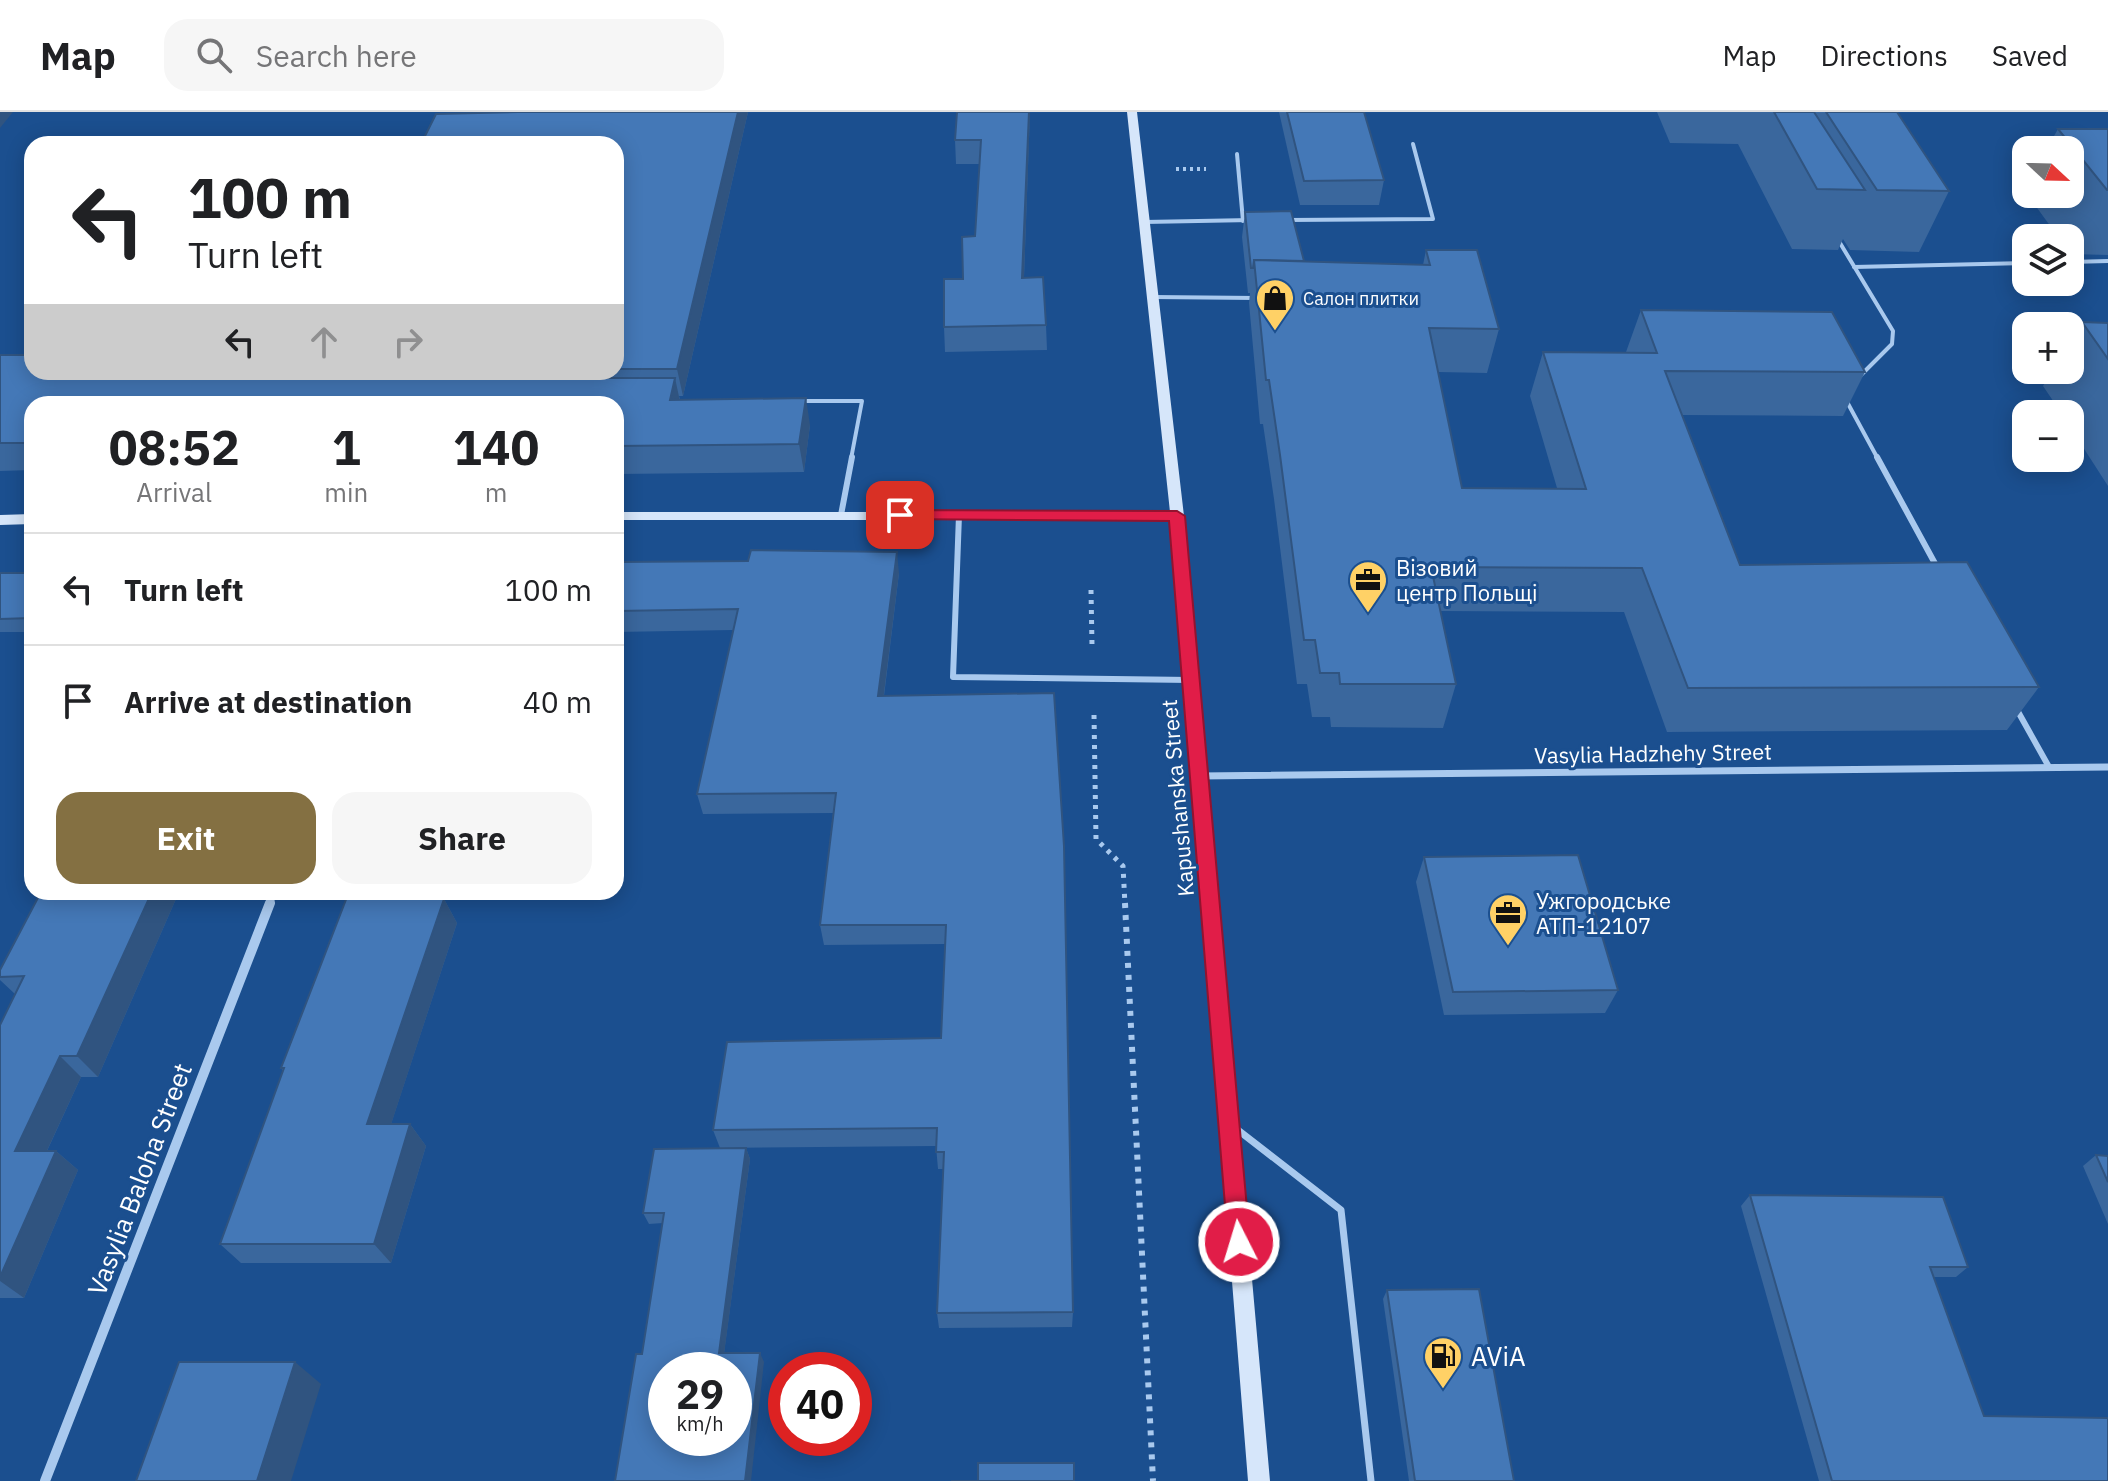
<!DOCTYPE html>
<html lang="en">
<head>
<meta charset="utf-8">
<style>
	body { margin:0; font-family:"IBM Plex Sans",sans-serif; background:#f6f6f6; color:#202124; height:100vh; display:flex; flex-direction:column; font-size:30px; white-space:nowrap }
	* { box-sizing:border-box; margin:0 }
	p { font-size:26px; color:#757577 }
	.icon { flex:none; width:44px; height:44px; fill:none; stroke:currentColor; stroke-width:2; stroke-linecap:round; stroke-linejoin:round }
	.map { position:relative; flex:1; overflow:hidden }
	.panel { position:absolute; left:24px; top:284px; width:600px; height:504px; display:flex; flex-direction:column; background:#fff; border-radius:24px; box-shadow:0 4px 20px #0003 }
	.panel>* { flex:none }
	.guide { position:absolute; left:24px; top:24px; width:600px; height:244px; border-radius:24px; box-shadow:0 4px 20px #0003; background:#fff; color:#202124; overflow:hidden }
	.needle { width:52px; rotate:112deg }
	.fabs { position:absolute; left:2012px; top:24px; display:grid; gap:16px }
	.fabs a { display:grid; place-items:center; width:72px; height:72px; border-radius:16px; background:#fff; box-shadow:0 4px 20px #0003; font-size:40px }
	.speed { position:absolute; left:648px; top:1240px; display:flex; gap:16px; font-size:40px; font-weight:700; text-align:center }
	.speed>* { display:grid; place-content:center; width:104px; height:104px; border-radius:50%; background:#fff; box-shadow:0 4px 20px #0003; line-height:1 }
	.speed small { font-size:20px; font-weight:400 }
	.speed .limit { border:12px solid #d22; background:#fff; color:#111 }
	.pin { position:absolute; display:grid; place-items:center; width:68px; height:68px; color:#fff; margin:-34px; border-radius:16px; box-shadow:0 4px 12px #0006 }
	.me { position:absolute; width:88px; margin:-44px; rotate:355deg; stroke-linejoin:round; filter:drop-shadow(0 0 6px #0008) }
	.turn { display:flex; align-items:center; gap:28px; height:168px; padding:0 32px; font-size:36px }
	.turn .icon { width:104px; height:104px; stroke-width:2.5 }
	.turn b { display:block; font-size:56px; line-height:68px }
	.lanes { display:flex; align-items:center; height:76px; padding:0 32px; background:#0003; justify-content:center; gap:40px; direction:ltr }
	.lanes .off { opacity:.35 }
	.eta { display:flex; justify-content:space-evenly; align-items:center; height:136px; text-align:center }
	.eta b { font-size:48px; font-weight:700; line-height:56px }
	.cta { display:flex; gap:16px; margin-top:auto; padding:16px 32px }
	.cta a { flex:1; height:92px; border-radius:24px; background:#847042; color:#fff; font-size:32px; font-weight:700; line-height:92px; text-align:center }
	.cta a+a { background:#f6f6f6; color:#202124 }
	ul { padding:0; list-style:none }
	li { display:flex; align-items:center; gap:24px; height:112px; padding:0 32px; border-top:2px solid #e0e0e0 }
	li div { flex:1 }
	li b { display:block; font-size:30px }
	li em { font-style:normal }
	header { display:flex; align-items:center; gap:48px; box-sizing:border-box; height:112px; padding:0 40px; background:#fff; border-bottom:2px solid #e0e0e0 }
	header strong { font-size:38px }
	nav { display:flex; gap:44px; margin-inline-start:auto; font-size:28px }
	.search { width:560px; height:72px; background:#f6f6f6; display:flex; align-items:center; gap:20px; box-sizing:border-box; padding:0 28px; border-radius:24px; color:#757577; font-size:30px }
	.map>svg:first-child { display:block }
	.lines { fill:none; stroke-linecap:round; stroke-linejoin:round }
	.path-far2 { stroke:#a9c9ee; stroke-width:4; stroke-dasharray:3 4; stroke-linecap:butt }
	.path-far1 { stroke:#a9c9ee; stroke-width:5; stroke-dasharray:4 6; stroke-linecap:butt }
	.path { stroke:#a9c9ee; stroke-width:6; stroke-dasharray:5 7; stroke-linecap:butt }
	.lane-far2 { stroke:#a9c9ee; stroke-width:4 }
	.lane-far1 { stroke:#a9c9ee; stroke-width:6 }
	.lane { stroke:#a9c9ee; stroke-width:7 }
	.street-far1 { stroke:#a9c9ee; stroke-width:7 }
	.street { stroke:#a9c9ee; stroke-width:10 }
	.secondary { fill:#d6e6fa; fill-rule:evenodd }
	.wall { fill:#3a679d }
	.shaded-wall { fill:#305480 }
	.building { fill:#4478b7; stroke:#305480; stroke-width:2; fill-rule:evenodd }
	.route { fill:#e11d48; stroke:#92132f; stroke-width:2 }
	.labels { text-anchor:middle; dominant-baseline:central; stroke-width:6; stroke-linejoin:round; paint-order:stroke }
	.far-poi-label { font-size:18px; fill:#fff; stroke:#1b4f8f; text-anchor:start }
	.poi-label { font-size:22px; fill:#fff; stroke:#1b4f8f; text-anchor:start }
	.street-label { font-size:22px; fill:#fff; stroke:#1b4f8f }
	.near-street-label { font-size:26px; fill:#fff; stroke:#1b4f8f }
	.near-poi-label { font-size:26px; fill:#fff; stroke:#1b4f8f; text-anchor:start }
</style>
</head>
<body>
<header>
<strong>Map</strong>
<div class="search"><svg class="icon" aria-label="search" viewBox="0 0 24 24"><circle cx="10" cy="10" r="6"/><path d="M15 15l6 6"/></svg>Search here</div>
<nav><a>Map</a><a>Directions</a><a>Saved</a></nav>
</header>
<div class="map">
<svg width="2108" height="1369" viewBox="0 0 2108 1369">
	<rect width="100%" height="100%" fill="#1b4f8f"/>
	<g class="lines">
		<polyline class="path-far2" points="1176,57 1206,57"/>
		<g class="path-far1">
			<polyline points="1091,478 1092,533"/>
			<polyline points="1094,603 1096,727 1123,754 1125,793"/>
		</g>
		<polyline class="path" points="1125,791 1153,1369"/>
		<g class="lane-far2">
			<polyline points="1237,42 1243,109"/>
			<polyline points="1287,108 1433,107 1413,32"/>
			<polyline points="1144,110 1252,108"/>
			<polyline points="1837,126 1893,219 1892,232 1861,263"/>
			<polyline points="2070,150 2108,149"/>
			<polyline points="1854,155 2026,151"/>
			<polyline points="1153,185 1257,186"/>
			<polyline points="1846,288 1878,347"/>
			<polyline points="801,289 862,289 851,347"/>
		</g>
		<g class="lane-far1">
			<polyline points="1877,345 1938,457"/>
			<polyline points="841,403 852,345"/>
			<polyline points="959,403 953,565 1191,568"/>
			<polyline points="2016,596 2049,655"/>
		</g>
		<polyline class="lane" points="1234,1015 1341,1098 1371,1369"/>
		<g class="street-far1">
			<polyline points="1199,664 2108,655"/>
			<polyline points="269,793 274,780"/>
		</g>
		<polyline class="street" points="45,1369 270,791"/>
		<g class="secondary">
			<polygon points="1127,0 1137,0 1184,404 1270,1369 1248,1369 1171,408 616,408 616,400 1170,400"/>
			<polygon points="32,402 32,412 0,413 0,403"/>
		</g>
	</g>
	<g class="wall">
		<polygon points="518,0 748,0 683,284 679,284 680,287 810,313 804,360 616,362 616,292 32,292 32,358 0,359 0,243 32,260 616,260 616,32"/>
		<polygon points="957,0 1030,0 1024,166 1046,213 1047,238 945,240 944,215 963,167 975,124 980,52 956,52 955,28"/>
		<polygon points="1279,0 1364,0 1384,68 1379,93 1300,93"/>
		<polygon points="1657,0 1897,0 1949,79 1919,140 1850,138 1843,127 1838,138 1792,137 1738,32 1670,31"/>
		<polygon points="2058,17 2108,17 2108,143 2070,142 2070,126 2059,126 2027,82 2070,82 2070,38 2046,38"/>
		<polygon points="1245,100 1304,149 1423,153 1426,138 1499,217 1487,261 1438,260 1462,376 1557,376 1530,284 1543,240 1626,240 1641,198 1865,260 1843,304 1682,303 1740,453 2039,575 2007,618 1667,620 1624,500 1440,499 1456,572 1443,616 1331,615 1330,605 1312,605 1307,572 1297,572 1274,387 1263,312 1260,312 1249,191 1250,181 1248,181 1242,125"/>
		<polygon points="2082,210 2108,211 2108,374 2070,315 2070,302 2062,302 2043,274 2053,258 2070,258 2070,230"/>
		<polygon points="616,450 899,461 884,584 1073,1200 1072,1215 939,1216 937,1201 944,1057 938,1057 936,1034 720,1036 713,1018 941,926 945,832 824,833 820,813 833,701 703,702 697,682 733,518 616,520"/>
		<rect x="0" y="461" width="32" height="59"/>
		<polygon points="1424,745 1618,878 1605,901 1444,903 1416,770"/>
		<polygon points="41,780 179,780 98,965 81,965 47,1039 56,1039 78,1058 24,1186 0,1186 0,913 15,882 0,868 0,858"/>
		<polygon points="444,787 457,811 391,1012 410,1012 426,1034 391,1151 241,1151 220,1132 283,959 281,956"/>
		<polygon points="746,1036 750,1047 724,1241 764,1250 642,1242 663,1111 649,1112 643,1101"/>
		<polygon points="2096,1043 2108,1044 2108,1112 2083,1054"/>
		<polygon points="1750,1083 1968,1155 1956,1165 1934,1165 1984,1304 2108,1369 1819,1369 1741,1094"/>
		<polygon points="1387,1178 1514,1369 1409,1369 1383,1187"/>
	</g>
	<g class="shaded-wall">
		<polygon points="0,0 13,0 0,16"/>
		<polygon points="738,0 748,0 683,284 677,257"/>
		<polygon points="1029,0 1030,0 1023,191 1022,166"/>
		<polygon points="531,260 536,260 544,284 530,261"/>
		<polygon points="675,266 681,294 670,288"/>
		<polygon points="806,286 810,313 804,360 799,332"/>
		<polygon points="897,440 899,461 881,605 878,584"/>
		<polygon points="152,780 179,780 98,965 77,944"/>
		<polygon points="444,787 457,811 384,1034 367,1012"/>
		<polygon points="60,944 81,965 38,1058 15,1039"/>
		<polygon points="410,1012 426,1034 391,1151 374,1132"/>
		<polygon points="746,1036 750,1047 723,1250 719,1241"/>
		<polygon points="56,1039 78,1058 24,1186 0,1169 0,1165"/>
		<polygon points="760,1241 764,1250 751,1369 745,1369"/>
		<polygon points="295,1250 321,1272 291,1369 257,1369"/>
	</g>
	<g class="building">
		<polygon points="518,0 738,0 677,257 616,257 616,32 421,32 436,2"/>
		<polygon points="957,0 1029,0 1022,166 1043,165 1046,213 944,215 944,167 963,167 962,125 975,124 981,28 955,28"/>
		<polygon points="1287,0 1364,0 1384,68 1304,69"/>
		<polygon points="1774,0 1814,0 1865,78 1817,77"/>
		<polygon points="1826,0 1897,0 1949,79 1877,78"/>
		<polygon points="2058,17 2108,17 2108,78 2107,78"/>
		<polygon points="1291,99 1304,149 1254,148 1253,156 1251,156 1245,100"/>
		<polygon points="1426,138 1477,138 1499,217 1429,216 1462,376 1586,377 1543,240 1657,241 1641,198 1832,200 1865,260 1665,259 1740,453 1967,450 2039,575 1688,576 1642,456 1431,455 1456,572 1340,572 1339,561 1320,561 1315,528 1304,528 1280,343 1269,268 1266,268 1254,148 1430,153"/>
		<polygon points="2082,210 2108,211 2108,247"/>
		<polygon points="0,243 32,243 32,260 531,260 530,261 535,266 675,266 670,288 806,286 799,332 616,334 616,292 32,292 32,331 0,331"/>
		<polygon points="751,438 897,440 878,584 1054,581 1064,734 1073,1200 937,1201 944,1040 936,1040 937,1016 713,1018 727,930 941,926 946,813 820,813 836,681 697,682 738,497 616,499 616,450 748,449"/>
		<polygon points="0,461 32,461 32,506 0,507"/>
		<polygon points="1578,743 1618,878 1453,880 1424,745"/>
		<polygon points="41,780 152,780 77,944 60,944 15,1039 56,1039 0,1165 0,913 24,864 0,865 0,858"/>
		<polygon points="347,785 444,787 367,1012 410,1012 374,1132 220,1132 284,956 281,956"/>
		<path d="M746,1036L719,1241H760L745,1369H615L636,1242H642L664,1101H643L654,1037ZM666,1258H734V1326H666Z"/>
		<polygon points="2096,1043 2108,1044 2108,1070"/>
		<polygon points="1750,1083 1943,1085 1968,1155 1930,1155 1984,1304 2108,1306 2108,1369 1832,1369"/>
		<polygon points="1479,1177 1514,1369 1415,1369 1387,1178"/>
		<polygon points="179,1250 295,1250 257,1369 136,1369"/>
		<polygon points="978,1351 1074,1351 1074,1369 951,1369 978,1369"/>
	</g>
	<polygon class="route" points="900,398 1177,399 1185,404 1250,1130 1247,1138 1239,1141 1231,1138 1228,1130 1169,409 895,407 892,403"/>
	<defs>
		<symbol id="shop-pin" viewBox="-11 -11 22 30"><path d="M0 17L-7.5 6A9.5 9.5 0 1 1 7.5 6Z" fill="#ffd166" stroke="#1b4f8f"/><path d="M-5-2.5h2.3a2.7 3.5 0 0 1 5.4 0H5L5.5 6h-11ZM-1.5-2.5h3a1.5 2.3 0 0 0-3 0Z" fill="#111"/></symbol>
		<symbol id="office-pin" viewBox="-11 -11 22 30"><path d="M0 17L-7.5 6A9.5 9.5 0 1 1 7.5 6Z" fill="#ffd166" stroke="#1b4f8f"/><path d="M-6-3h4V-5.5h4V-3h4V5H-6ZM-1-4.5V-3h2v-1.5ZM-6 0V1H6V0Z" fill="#111"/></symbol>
		<symbol id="fuel-pin" viewBox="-11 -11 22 30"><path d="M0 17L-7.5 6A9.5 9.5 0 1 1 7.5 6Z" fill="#ffd166" stroke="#1b4f8f"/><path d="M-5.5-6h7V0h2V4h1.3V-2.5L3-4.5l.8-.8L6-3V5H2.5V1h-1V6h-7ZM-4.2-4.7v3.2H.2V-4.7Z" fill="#111"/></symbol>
	</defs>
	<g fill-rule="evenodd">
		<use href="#shop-pin" x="1253" y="164" width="44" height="60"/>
		<use href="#office-pin" x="1346" y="446" width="44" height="60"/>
		<use href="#office-pin" x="1486" y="779" width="44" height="60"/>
		<use href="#fuel-pin" x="1421" y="1222" width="44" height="60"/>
	</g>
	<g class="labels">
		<g class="far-poi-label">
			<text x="1303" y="186">Салон плитки</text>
		</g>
		<g class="poi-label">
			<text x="1396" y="455">Візовий<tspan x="1396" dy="25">центр Польщі</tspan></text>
			<text x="1536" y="788">Ужгородське<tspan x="1536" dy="25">АТП-12107</tspan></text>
		</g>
		<g class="street-label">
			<text transform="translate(1653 641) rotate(-1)">Vasylia Hadzhehy Street</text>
			<text transform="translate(1177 686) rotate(-95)">Kapushanska Street</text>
		</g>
		<g class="near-street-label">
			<text transform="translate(139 1067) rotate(-69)">Vasylia Baloha Street</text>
		</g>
		<g class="near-poi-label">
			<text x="1471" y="1244">AViA</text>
		</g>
	</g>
</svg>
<div class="fabs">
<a><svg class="needle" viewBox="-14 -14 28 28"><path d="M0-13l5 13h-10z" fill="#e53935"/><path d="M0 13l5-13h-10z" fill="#757577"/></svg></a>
<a><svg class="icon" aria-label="layers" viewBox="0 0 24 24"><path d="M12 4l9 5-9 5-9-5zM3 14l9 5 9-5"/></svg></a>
<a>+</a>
<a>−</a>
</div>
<div class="speed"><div>29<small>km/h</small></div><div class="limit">40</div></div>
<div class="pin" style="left:900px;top:403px;background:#d93025"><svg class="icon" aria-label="arrive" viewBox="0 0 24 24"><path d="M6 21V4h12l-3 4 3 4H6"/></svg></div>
<svg class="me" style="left:1239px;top:1130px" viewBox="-20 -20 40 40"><circle r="17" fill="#e11d48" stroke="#fff" stroke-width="3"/><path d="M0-11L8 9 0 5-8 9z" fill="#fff"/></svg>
<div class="guide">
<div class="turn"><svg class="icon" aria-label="left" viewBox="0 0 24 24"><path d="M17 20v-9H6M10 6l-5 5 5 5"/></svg><div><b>100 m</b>Turn left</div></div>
<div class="lanes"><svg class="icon" aria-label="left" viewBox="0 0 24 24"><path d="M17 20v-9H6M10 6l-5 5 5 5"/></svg><svg class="icon off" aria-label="ahead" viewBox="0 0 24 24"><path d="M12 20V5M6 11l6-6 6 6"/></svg><svg class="icon off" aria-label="right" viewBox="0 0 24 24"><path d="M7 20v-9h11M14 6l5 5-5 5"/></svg></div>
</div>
<section class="panel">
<div class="eta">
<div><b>08:52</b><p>Arrival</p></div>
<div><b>1</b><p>min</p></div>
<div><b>140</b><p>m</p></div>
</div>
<ul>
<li><svg class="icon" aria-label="left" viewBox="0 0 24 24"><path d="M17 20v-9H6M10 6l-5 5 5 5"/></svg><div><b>Turn left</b></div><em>100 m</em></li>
<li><svg class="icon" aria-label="arrive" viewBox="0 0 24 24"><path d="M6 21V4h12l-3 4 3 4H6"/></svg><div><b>Arrive at destination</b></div><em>40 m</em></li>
</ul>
<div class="cta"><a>Exit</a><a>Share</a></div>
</section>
</div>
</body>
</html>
